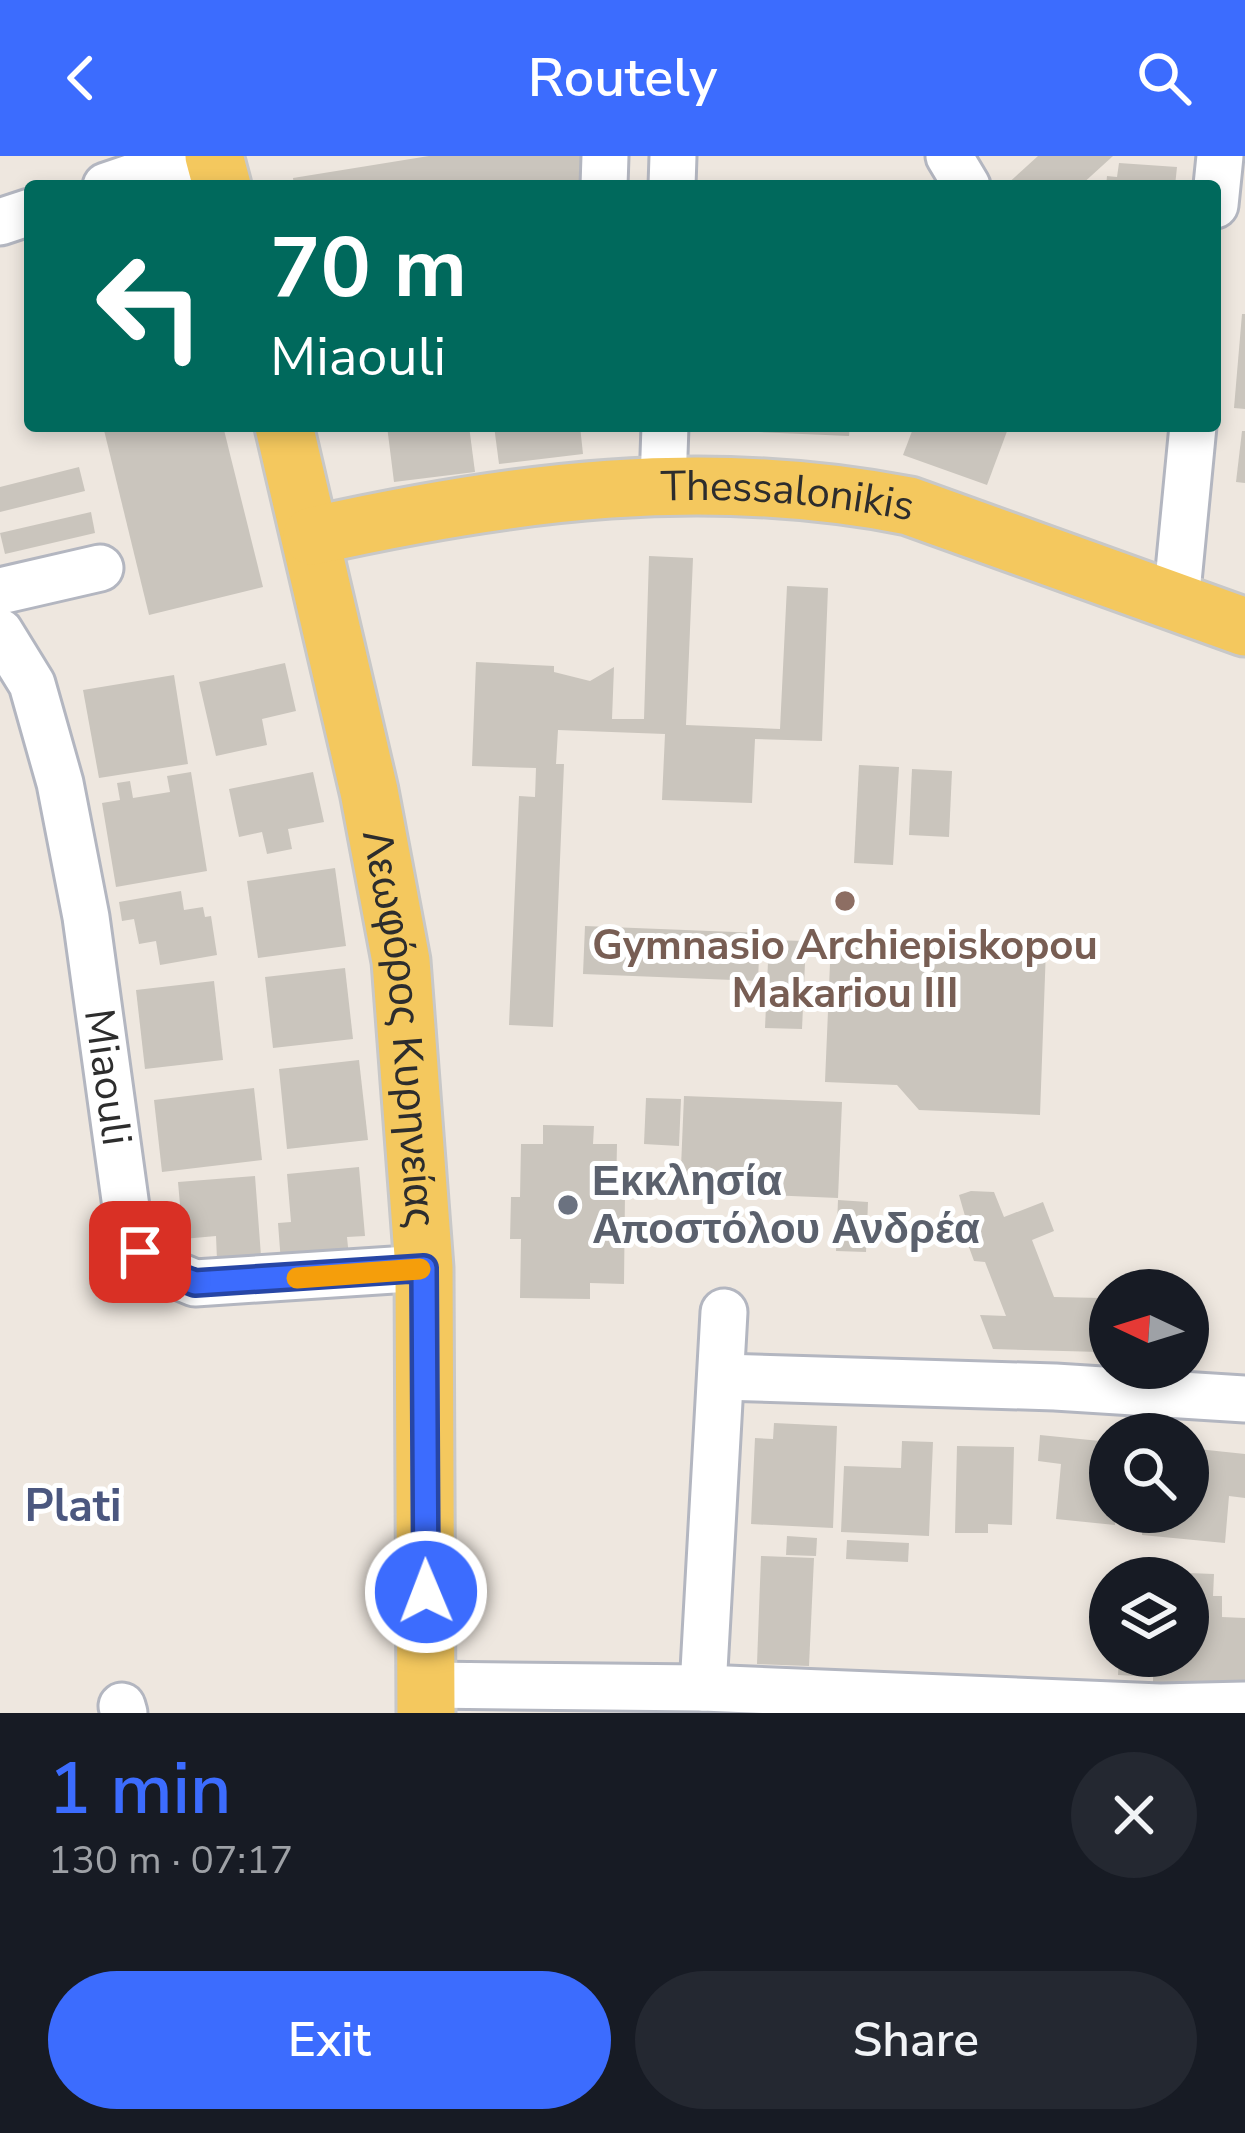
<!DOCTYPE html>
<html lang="en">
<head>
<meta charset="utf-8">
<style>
	body { margin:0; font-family:"Nunito Sans",sans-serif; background:#242831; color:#f1f3f6; height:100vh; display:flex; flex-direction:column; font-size:45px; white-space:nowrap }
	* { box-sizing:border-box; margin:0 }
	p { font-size:39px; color:#9ea1a6 }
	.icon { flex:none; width:66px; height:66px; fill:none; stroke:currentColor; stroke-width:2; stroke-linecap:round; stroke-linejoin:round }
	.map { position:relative; height:1557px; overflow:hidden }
	.side { display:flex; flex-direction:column; background:#171b24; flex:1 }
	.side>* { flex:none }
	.hud { position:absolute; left:24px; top:24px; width:1197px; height:252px; border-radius:12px; box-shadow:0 6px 18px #0003; background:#00695c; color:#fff; overflow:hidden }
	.needle { width:78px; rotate:274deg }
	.controls { position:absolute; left:1089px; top:1113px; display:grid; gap:24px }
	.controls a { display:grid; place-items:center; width:120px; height:120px; border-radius:50%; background:#171b24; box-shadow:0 6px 18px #0003; font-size:60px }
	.pin { position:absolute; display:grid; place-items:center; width:102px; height:102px; color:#fff; margin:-51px; border-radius:24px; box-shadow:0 6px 18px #0006 }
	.me { position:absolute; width:132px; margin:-66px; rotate:359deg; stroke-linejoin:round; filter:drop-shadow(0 0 9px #0008) }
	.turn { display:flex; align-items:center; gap:42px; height:252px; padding:0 48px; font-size:54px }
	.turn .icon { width:156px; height:156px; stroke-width:2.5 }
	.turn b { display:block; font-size:84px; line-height:102px }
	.round { display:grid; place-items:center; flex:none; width:126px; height:126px; border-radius:63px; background:#242831 }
	.overview { display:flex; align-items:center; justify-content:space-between; height:204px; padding:0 48px }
	h1 { font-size:72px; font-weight:600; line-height:90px; color:#3c6cfe }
	.action { display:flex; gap:24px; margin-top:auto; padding:24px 48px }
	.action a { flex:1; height:138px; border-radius:72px; background:#3c6cfe; color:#fff; font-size:48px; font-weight:600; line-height:138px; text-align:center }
	.action a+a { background:#242831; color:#f1f3f6 }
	header { display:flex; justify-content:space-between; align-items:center; height:156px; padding:0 48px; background:#3c6cfe; color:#fff; font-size:54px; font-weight:600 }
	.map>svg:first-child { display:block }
	.building { fill:#cac5bd }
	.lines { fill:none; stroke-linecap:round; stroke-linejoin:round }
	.minor-casing { stroke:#b3b6c0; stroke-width:51 }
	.major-casing { stroke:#c8c8c8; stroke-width:63 }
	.minor { stroke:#fff; stroke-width:45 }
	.major { stroke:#f4c85e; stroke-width:57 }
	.route-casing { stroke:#2746a5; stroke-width:30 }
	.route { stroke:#3c6cfe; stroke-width:21 }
	.slow { stroke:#f59e0b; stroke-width:21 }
	.education-dot { fill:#8d6e63; stroke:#fff; stroke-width:4.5 }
	.worship-dot { fill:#6b7280; stroke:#fff; stroke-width:4.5 }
	.labels { text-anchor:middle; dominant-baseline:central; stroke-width:10; stroke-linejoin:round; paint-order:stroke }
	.street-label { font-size:42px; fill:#2d2d2d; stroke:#fff }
	.education-label { font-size:42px; font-weight:bold; fill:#785e54; stroke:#fff }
	.worship-label { font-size:42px; font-weight:bold; fill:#5b616d; stroke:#fff; text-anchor:start }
	.neighbourhood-label { font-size:45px; font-weight:bold; fill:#4b577f; stroke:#fff }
</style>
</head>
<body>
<header><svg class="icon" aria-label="back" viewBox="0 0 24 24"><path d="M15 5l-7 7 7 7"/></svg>Routely<svg class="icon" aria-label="search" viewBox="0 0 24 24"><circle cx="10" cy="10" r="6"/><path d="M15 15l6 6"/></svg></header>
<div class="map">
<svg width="1245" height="1557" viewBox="0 0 1245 1557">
	<rect width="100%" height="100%" fill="#eee7df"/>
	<g class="building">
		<polygon points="429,0 585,0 582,30 294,30 293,22"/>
		<polygon points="1038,0 1113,0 1080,30 1005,30"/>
		<polygon points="1119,7 1177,11 1175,30 1106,30 1107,20 1117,21"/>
		<polygon points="1242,158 1245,158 1245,253 1234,252"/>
		<polygon points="103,270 223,270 263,431 149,459"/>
		<polygon points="387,270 469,270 475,316 394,326"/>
		<polygon points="494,270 580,270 583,298 499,308"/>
		<polygon points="713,270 850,270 849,280 713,274"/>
		<polygon points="914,270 1009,270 987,329 903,299"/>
		<polygon points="1242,275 1245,275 1245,327 1236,326"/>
		<polygon points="79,311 85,335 0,356 0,331"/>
		<polygon points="91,356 95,377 5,398 0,377"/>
		<polygon points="649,400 693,402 686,569 780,573 787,430 828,432 822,585 755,583 752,647 662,644 665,578 558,574 556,608 564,608 553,871 509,869 519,640 535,641 536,612 472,610 476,506 554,510 554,516 590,525 614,511 612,563 644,563"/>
		<polygon points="285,507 296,555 262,563 267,589 216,600 199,526"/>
		<polygon points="174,519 188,608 99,622 83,534"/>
		<polygon points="859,609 899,611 893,709 854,707"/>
		<polygon points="912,613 952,615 949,681 909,679"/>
		<polygon points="191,616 207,715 116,731 102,647 120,644 117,627 130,625 133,642 170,636 167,620"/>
		<polygon points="313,616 324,666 288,673 292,693 267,698 262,676 239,681 229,633"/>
		<polygon points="335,712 346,790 258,802 247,725"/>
		<polygon points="181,735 184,754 203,751 205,761 211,760 217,799 160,809 156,785 139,788 134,763 122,765 119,746"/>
		<polygon points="585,770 760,777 758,825 583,818"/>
		<polygon points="769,784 806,785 802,873 765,872"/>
		<polygon points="831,784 1046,792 1040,959 919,954 897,929 825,926"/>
		<polygon points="345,812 353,883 273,892 265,821"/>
		<polygon points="214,825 223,904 145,913 136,834"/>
		<polygon points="359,904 368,984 287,993 279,913"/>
		<polygon points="254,932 262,1004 162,1016 154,944"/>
		<polygon points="684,940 842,946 838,1042 680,1035"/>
		<polygon points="646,942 681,943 679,990 644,988"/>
		<polygon points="543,969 594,970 593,988 617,988 616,1037 625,1037 624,1128 590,1127 590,1143 520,1142 521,1083 510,1083 511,1041 520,1041 521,988 543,988"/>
		<polygon points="359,1011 365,1080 347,1081 349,1101 281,1107 278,1067 291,1066 287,1018"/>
		<polygon points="255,1020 261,1100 217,1104 216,1080 183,1083 178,1026"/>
		<polygon points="971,1035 994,1036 1004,1061 1043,1046 1054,1075 1032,1084 1054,1141 1102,1142 1101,1196 993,1193 980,1159 1006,1160 985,1106 974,1105 966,1083 967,1067 959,1039"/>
		<polygon points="838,1044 868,1046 866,1096 836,1095"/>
		<polygon points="774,1267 837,1270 833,1372 751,1368 755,1282 773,1283"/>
		<polygon points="1040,1279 1110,1286 1110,1356 1116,1356 1115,1369 1056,1363 1061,1308 1038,1305"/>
		<polygon points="902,1285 933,1286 929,1380 841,1376 844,1310 901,1312"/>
		<polygon points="957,1290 1014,1291 1012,1369 988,1368 988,1377 955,1377"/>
		<polygon points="1188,1292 1245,1298 1245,1342 1229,1340 1225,1387 1142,1379 1144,1356 1188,1356"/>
		<polygon points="787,1380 817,1382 816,1400 786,1399"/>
		<polygon points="847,1384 909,1387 908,1406 846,1403"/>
		<polygon points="761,1400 814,1402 809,1510 757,1508"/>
		<polygon points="1188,1417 1214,1418 1213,1440 1222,1440 1222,1461 1245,1462 1245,1532 1153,1529 1153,1521 1118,1519 1119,1500 1188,1500"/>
	</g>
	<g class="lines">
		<defs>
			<g id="minor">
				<polyline points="949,0 967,30"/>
				<polyline points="106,30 195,0"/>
				<polyline points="604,30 605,0"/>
				<polyline points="672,30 673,0"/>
				<polyline points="1215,49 1220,0"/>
				<polyline points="0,66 30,56"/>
				<polyline points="663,328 665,270"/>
				<polyline points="0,435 100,412"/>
				<polyline points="1176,446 1193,270"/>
				<path id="s1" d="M0,476L32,528L60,627L86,761L126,1051C141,1100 147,1108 195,1127L424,1112"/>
				<polyline points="721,1221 1055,1231 1245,1243"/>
				<polyline points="427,1529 703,1532 1160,1551 1245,1549"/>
				<polyline points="703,1532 724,1156"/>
				<polyline points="122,1550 124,1557"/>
			</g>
			<g id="major">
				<polyline points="214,0 222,30"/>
				<path id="s2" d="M284,270L369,635L401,805L424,1112L426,1557"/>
				<path id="s3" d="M312,380C514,335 704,310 909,350L1245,471"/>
			</g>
		</defs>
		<use href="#minor" class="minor-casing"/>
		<use href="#major" class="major-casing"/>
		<use href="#minor" class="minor"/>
		<use href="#major" class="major"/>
	</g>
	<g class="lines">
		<defs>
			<polyline id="route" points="140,1096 164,1115 195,1127 424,1112 426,1436"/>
		</defs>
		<use href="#route" class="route-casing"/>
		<use href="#route" class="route"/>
		<polyline class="slow" points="297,1122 420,1113"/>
	</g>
	<circle class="education-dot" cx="845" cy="745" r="12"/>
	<circle class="worship-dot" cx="568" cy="1049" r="12"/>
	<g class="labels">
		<g class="street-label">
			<text stroke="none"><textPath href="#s3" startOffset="480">Thessalonikis</textPath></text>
			<text stroke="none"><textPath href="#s2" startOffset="615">Λεωφόρος Κυρηνείας</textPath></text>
			<text stroke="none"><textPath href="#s1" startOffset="462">Miaouli</textPath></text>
		</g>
		<g class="education-label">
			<text x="845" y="789">Gymnasio Archiepiskopou<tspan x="845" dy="48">Makariou III</tspan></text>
		</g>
		<g class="worship-label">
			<text x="592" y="1025">Εκκλησία<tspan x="592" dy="48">Αποστόλου Ανδρέα</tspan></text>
		</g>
		<g class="neighbourhood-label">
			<text x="73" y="1350">Plati</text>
		</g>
	</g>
</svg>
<div class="controls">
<a><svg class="needle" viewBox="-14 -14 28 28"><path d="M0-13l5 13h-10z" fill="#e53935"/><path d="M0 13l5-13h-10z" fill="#9ea1a6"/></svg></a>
<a><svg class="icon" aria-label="search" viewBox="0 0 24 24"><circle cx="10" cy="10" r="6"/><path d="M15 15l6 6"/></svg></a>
<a><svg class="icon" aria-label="layers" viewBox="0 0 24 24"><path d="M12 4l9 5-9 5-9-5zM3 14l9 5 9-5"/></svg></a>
</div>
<div class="pin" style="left:140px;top:1096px;background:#d93025"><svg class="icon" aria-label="arrive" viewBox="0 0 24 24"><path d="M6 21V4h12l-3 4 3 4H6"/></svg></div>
<svg class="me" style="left:426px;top:1436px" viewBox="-20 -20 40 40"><circle r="17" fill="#3c6cfe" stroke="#fff" stroke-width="3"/><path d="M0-11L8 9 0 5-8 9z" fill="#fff"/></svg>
<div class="hud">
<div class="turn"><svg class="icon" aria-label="left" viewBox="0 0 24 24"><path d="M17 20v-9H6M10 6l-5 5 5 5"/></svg><div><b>70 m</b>Miaouli</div></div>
</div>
</div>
<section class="side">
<div class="overview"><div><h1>1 min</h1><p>130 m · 07:17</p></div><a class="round"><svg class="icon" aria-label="close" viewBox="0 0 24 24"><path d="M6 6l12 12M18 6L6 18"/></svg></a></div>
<div class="action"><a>Exit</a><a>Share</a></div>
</section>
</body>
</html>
